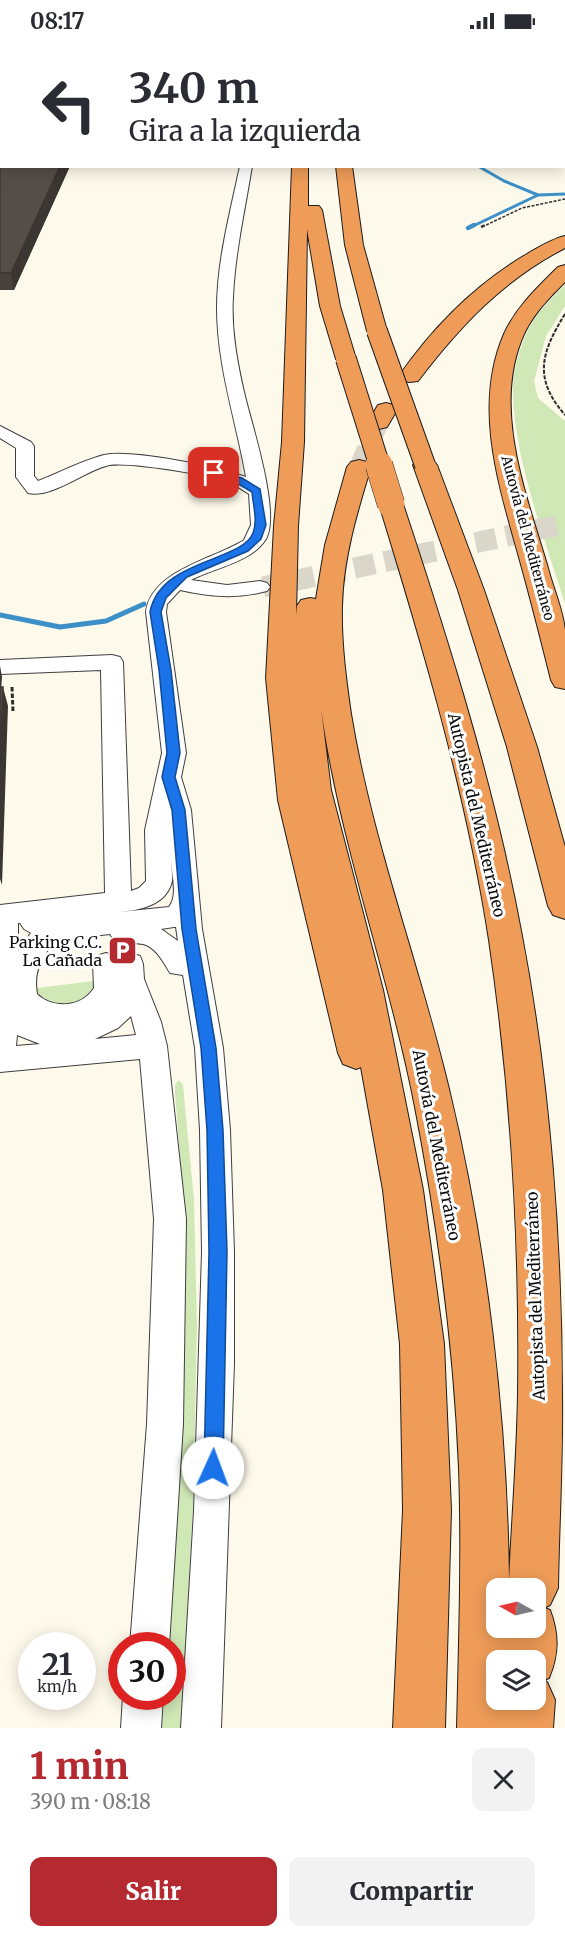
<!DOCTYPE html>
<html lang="es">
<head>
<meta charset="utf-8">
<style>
	body { margin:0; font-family:Merriweather,serif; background:#f2f2f3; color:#2b2b33; height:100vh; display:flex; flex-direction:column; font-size:22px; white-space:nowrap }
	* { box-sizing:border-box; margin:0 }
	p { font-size:20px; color:#7c7c81 }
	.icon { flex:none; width:33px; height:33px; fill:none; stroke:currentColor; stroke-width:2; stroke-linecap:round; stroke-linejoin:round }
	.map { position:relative; height:1686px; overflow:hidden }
	.sheet { display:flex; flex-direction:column; background:#fff; flex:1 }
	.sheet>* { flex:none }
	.top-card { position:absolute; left:0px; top:0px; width:566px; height:126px; box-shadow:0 3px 15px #0003; background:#fff; color:#2b2b33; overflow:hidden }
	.needle { width:39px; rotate:278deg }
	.tools { position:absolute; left:486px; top:1536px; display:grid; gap:12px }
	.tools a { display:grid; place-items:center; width:60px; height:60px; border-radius:12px; background:#fff; box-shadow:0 3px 15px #0003; font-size:30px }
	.speed { position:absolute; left:18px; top:1590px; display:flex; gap:12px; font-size:30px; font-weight:700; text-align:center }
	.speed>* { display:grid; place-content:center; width:78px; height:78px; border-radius:50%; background:#fff; box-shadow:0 3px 15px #0003; line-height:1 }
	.speed small { font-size:15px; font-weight:400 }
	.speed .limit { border:9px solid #d22; background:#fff; color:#111 }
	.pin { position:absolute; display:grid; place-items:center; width:51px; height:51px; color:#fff; margin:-26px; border-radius:12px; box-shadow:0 3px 9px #0006 }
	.me { position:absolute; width:66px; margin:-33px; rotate:2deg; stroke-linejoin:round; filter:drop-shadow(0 0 4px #0008) }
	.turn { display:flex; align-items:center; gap:21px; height:126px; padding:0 30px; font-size:27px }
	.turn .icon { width:78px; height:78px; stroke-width:2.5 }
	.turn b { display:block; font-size:42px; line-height:51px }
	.round { display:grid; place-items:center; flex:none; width:63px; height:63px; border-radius:12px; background:#f2f2f3 }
	.overview { display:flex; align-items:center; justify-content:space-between; height:102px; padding:0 30px }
	h1 { font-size:36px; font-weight:800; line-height:45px; color:#b52a31 }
	.primary-button { display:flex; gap:12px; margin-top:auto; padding:12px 30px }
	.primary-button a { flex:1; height:69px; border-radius:12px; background:#b52a31; color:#fff; font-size:24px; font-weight:800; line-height:69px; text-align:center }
	.primary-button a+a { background:#f2f2f3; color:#2b2b33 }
	.status { display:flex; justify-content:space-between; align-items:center; height:42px; padding:0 30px; background:#fff; direction:ltr }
	.status svg { height:16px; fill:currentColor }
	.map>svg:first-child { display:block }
	.green { fill:#d0e7b6 }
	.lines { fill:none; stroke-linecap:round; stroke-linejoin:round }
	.stream-far2 { stroke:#3c90c7; stroke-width:3 }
	.stream-far1 { stroke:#3c90c7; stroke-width:4.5 }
	.stream { stroke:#3c90c7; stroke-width:5 }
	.minor-tunnel { stroke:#dad6c9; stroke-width:21; stroke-dasharray:21 10; stroke-linecap:butt }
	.highway-tunnel { stroke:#dad6c9; stroke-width:20; stroke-dasharray:20 10; stroke-linecap:butt }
	.minor-casing { stroke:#3e3e3e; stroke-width:2 }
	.highway-casing { stroke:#1c1c1c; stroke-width:2 }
	.path-far2 { stroke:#2d2d2d; stroke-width:1.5; stroke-dasharray:3 1.5; stroke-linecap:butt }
	.path-far1 { stroke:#2d2d2d; stroke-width:2; stroke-dasharray:4 1.5; stroke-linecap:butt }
	.path { stroke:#2d2d2d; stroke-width:3; stroke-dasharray:4.5 2; stroke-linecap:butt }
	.minor { fill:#fff; fill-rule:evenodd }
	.highway { fill:#ef9c58; fill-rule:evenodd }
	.highway-bridge-far1-casing { stroke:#1c1c1c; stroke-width:22; stroke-linecap:butt }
	.highway-bridge-casing { stroke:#1c1c1c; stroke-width:28; stroke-linecap:butt }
	.highway-bridge-far1 { stroke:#ef9c58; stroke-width:20 }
	.highway-bridge { stroke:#ef9c58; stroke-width:27 }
	.wall { fill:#48423e }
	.shaded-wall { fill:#3b3632 }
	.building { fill:#544d48; stroke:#3b3632; stroke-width:1.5 }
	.route { fill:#1a73e8; stroke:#114b97; stroke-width:1.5 }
	.labels { text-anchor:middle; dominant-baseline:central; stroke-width:6; stroke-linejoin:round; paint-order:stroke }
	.far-street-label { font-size:14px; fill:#0b0b0b; stroke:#fff }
	.street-label { font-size:16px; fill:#0b0b0b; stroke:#fff }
	.poi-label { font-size:16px; fill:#0b0b0b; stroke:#fff; text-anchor:end }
</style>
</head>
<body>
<div class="status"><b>08:17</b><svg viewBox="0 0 49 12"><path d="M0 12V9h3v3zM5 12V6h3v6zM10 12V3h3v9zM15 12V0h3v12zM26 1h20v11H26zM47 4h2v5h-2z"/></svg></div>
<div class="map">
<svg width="565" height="1686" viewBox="0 0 565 1686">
	<rect width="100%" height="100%" fill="#fefaeb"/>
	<g class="green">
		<path d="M565,243V264L546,294L534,339L538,356L565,379V562C545,497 515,420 513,352C512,332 519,308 527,290C535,272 551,257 565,243Z"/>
		<path d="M94,939L96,949C73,963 61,968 37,951V946Z"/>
		<polygon points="179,1038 183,1043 194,1158 197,1285 193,1466 181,1686 162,1686 164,1655 172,1654 172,1604 167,1603 183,1154 175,1051 175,1042"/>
	</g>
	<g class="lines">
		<g class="stream-far2">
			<polyline points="478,124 504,139 538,153 565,152"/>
			<polyline points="471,185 538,153"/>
		</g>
		<polyline class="stream-far1" points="468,186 474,183"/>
		<polyline class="stream" points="0,573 60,585 106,579 144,562"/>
		<polyline class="minor-tunnel" points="263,545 565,482"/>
		<polyline class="highway-tunnel" points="359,425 379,380"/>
		<defs>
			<g id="minor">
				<polygon points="124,0 134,0 123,2"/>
				<rect x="264" y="0" width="10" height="2"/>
				<rect x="0" y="40" width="2" height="6"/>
				<path d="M240,124H252C245,168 235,211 233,255C231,287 237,319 244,350C251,381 281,470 266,497C252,520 214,526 191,538L227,543L260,539L267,541L270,545L267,549C237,557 210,555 180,548L167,562L166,570L186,711L181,735L191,768L202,887L223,1006L230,1088L234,1210V1321L221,1686H181L194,1469L202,1210L200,1088L195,1006L183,933L170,931C164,921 156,905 143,902C133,900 124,902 114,898L110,892L54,898C42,918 33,927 37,952C53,967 81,966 94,946L93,922L96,914L106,911L116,914L118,919L120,914L130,911L140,914L143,922L144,937L161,980L167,1004L186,1177L183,1382L169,1604H130L147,1382L154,1177L140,1017L0,1030V863L105,851L101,628L0,632V618L112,613L120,615L123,620L131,849L139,846L146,839L145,788L162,711L146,570C151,528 215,517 244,498L251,483L249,452C244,449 239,445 233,442C214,433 131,420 110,423C87,427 52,457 28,451L16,435V406L0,396V384L31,400L34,404V434L38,439C59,431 81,419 104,413C132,407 217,425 246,435C236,378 217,324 217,266C217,219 230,171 240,124ZM171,819C172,833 178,854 169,865L120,870C140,868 167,863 172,839C173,833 171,825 171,819ZM18,881H20L24,887L31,891L18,909ZM176,885L178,899L161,887L174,885ZM131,974L136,993L95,997L118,986ZM17,993L40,1002L16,1004Z"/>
				<polygon points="123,1654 163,1654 161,1686 121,1686"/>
			</g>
			<g id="highway">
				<rect x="314" y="0" width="14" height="2"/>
				<rect x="342" y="0" width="14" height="2"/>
				<polygon points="442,0 456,0 458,2 443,2"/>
				<rect x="564" y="48" width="1" height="8"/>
				<path d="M292,124H308V164H319L322,168L340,264L356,317L353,321L346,323L339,321L336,317L320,264L307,187L304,400L298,484L296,573L297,564L301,558L310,556L316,557L325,503L347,425L351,420L359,418L367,420L371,425C357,470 343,517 342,564C341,600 346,637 351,672C372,800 419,921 449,1047C487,1205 507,1376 509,1538C512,1476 517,1414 518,1352C520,1201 511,1047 489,898C466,749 423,605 379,462L382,457L391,455L400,457L403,462C450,604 495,747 522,894C550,1040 562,1204 562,1352C563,1417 559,1481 558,1546L550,1563L544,1566L550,1568C559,1592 559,1612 549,1636L544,1638L547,1640L555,1658L553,1686H457C459,1599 462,1513 459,1426C454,1305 438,1184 415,1065C389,931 340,802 321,666L331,748L383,948L423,1148L444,1302L451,1468L445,1686H393L403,1468L400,1302L383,1148L361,1025L356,1027L343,1022L338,1011L278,758L266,636L274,484L282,400ZM496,1546H536V1586H496ZM496,1618H536V1658H496Z"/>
				<polygon points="336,124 352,124 363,203 387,289 384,293 370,293 367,289 345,203"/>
				<path d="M565,194V206C503,238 460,284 418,339L410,340L402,339L399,334C433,285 476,242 527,212C539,205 552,197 565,194Z"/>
				<path d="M565,223V240C550,255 535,270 525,290C490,364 527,454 548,526C553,546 563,568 565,588C565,607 565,628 565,647L555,645L551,638C541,598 531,558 520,519C500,446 472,366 504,292C516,265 538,245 558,225Z"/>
				<polygon points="386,361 394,363 397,368 387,385 379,387 371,385 368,380 378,363"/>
				<polygon points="425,416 433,418 437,423 484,548 537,705 565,805 565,877 553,873 548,864 507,705 458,548 413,423 417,418"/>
			</g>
		</defs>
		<use href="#minor" class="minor-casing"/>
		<use href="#highway" class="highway-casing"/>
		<polyline class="path-far2" points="482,185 522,166 565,157"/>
		<g class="path-far1">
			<polyline points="481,185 485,183"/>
			<path d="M565,272C541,311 533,336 565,373"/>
		</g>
		<polyline class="path" points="12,645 13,670"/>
		<use href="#minor" class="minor"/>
		<use href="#highway" class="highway"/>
		<defs>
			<g id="highway-bridge-far1">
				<polyline points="377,289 425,423"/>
				<polyline points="346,317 380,425"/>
			</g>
			<polyline id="highway-bridge" points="379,423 391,462"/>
		</defs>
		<use href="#highway-bridge-far1" class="highway-bridge-far1-casing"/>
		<use href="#highway-bridge" class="highway-bridge-casing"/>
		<use href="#highway-bridge-far1" class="highway-bridge-far1"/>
		<use href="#highway-bridge" class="highway-bridge"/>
	</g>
	<polygon class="wall" points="0,87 2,124 70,124 14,248 0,248"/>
	<g class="shaded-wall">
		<polygon points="60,124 70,124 14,248 11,231"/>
		<polygon points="0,624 2,635 0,664"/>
		<polygon points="3,645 8,664 2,843 0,837 0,729"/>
	</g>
	<g class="building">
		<polygon points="0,87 2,87 2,124 60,124 11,231 0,231"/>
		<polygon points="0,645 3,645 0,729"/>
	</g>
	<path class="route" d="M214,428L242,436L260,447L266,483L261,497L248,509L187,535L166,556L161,570L171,628L180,711L175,735L185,768L196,887L216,1006L223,1088L227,1210L223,1426L220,1433L213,1436L207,1433L204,1426L209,1210L207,1088L201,1006L182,887L172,768L162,735L167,711L159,628L150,570C160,517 242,520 253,491C258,479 253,463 252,450L235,440L210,433V429Z"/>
	<defs>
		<symbol id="parking-square" viewBox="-11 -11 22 22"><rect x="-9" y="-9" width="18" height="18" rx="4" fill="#b52a31" stroke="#fff"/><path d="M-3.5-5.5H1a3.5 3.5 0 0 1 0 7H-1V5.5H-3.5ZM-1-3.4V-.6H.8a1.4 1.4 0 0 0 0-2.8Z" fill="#fff"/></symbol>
	</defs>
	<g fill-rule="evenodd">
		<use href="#parking-square" x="106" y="892" width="33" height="33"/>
	</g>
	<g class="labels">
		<g class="far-street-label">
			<text transform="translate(528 496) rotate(75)">Autovía del Mediterráneo</text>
		</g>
		<g class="street-label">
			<text transform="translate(477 773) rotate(77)">Autopista del Mediterráneo</text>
			<text transform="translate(437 1103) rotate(79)">Autovía del Mediterráneo</text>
			<text transform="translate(535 1254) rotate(-92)">Autopista del Mediterráneo</text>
		</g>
		<g class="poi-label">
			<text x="102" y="900">Parking C.C.<tspan x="102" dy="18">La Cañada</tspan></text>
		</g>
	</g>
</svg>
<div class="tools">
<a><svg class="needle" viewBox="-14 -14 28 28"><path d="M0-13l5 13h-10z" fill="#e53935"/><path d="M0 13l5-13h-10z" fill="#7c7c81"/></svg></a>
<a><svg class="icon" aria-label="layers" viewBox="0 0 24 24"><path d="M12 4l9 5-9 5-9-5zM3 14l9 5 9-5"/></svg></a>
</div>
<div class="speed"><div>21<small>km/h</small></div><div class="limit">30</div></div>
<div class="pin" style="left:214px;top:431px;background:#d93025"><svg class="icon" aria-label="arrive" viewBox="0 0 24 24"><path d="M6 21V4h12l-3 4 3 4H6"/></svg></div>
<svg class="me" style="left:213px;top:1426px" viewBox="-20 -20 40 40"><circle r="19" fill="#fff"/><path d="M0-13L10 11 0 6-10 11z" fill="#1a73e8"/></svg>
<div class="top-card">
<div class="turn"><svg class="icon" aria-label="left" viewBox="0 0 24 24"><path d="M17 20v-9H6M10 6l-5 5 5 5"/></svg><div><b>340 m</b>Gira a la izquierda</div></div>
</div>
</div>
<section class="sheet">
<div class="overview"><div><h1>1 min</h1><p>390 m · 08:18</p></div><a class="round"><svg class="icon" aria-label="close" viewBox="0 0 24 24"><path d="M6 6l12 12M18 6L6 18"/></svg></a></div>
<div class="primary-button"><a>Salir</a><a>Compartir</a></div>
</section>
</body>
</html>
